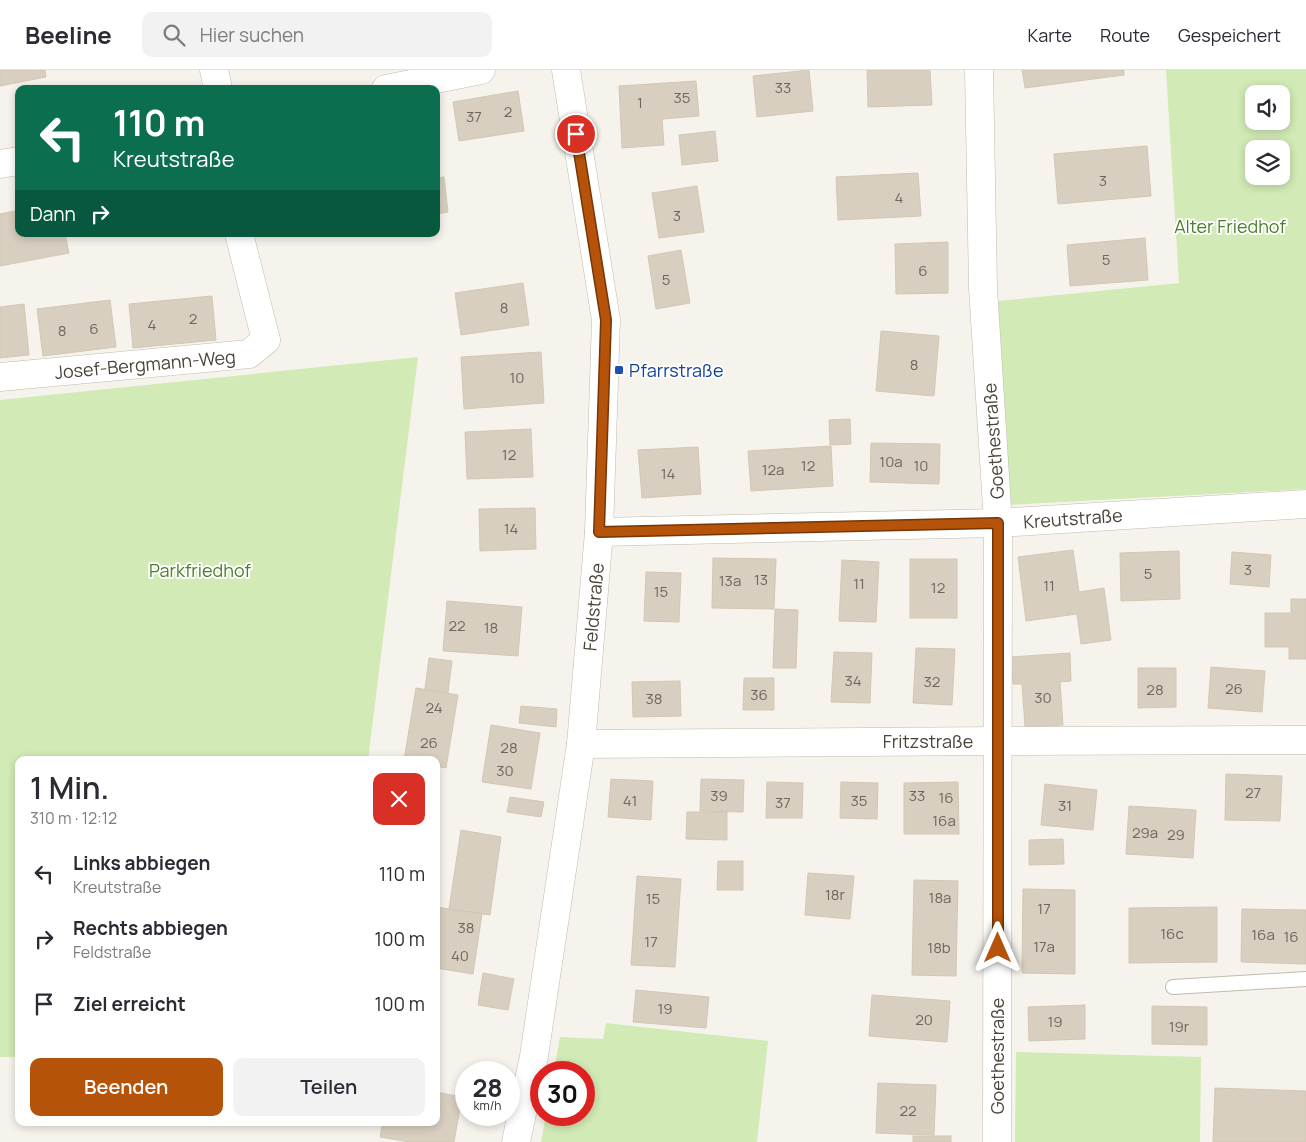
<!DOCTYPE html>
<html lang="de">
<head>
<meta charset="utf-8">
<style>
	body { margin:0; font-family:Manrope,sans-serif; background:#f2f2f3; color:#2b2b33; height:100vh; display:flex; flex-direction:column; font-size:19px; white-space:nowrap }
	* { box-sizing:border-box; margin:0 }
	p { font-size:16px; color:#7c7c81 }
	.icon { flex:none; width:28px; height:28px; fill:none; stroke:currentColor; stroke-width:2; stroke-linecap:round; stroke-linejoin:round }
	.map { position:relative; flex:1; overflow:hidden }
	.panel { position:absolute; left:15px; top:686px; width:425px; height:370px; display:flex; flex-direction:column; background:#fff; border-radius:10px; box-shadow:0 2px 8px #0003 }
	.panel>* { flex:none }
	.top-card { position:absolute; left:15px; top:15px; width:425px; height:152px; border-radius:10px; box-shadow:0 2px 8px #0003; background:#0b6e4f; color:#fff; overflow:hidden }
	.controls { position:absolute; left:1245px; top:15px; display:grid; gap:10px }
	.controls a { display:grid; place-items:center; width:45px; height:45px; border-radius:10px; background:#fff; box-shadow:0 2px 8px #0003; font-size:25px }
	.speed { position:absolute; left:455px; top:991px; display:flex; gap:10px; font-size:25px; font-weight:700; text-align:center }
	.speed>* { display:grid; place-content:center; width:65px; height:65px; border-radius:50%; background:#fff; box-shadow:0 2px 8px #0003; line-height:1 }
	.speed small { font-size:12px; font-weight:400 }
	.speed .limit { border:8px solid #d22; background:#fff; color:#111 }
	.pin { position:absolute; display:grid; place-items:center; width:42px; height:42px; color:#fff; margin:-21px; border:2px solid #fff; border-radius:50%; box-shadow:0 1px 5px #0007 }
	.me { position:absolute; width:55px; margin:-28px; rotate:0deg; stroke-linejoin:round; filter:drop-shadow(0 0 4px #0008) }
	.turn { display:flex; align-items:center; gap:18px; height:105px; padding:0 15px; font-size:22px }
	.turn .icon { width:65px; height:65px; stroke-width:2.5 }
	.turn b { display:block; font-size:35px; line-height:42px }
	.then { display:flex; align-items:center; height:48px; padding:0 15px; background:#0003; gap:10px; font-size:19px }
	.round { display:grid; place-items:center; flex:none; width:52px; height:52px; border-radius:10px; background:#f2f2f3 }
	.head { display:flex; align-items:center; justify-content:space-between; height:85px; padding:0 15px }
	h1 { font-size:30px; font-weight:600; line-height:38px }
	.button { display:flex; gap:10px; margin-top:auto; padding:10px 15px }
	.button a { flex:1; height:58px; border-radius:10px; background:#b45309; color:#fff; font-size:20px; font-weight:600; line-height:58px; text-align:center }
	.button a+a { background:#f2f2f3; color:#2b2b33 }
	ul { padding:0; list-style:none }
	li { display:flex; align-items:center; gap:15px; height:65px; padding:0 15px }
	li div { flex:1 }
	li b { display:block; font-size:19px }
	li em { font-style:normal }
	header { display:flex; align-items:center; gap:30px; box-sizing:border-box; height:70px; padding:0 25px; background:#fff; border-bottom:1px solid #e1e1e2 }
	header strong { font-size:24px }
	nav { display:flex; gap:28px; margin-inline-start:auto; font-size:18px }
	.search { width:350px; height:45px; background:#f2f2f3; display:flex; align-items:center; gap:12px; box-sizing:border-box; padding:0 18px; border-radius:10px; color:#7c7c81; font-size:19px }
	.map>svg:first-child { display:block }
	.green { fill:#d2eab5; fill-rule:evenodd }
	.building { fill:#d8cfc1; stroke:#d3c7b4 }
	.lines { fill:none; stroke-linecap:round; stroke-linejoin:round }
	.lane-casing { stroke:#c2bbae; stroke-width:16 }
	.street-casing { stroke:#c2bbae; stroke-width:29 }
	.lane { stroke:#fff; stroke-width:14 }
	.street { stroke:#fff; stroke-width:28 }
	.route-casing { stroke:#753606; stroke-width:12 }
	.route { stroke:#b45309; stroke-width:9 }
	.transit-dot { fill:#1a4fb4; stroke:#fff; stroke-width:2 }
	.labels { text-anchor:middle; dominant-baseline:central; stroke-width:4; stroke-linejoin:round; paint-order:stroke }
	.number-label { font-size:15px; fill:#6e675b }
	.park-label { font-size:18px; fill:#4a7f2a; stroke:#fff }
	.street-label { font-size:18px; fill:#4b4439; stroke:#fff }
	.transit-label { font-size:18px; fill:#164399; stroke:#fff; text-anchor:start }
</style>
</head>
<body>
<header>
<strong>Beeline</strong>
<div class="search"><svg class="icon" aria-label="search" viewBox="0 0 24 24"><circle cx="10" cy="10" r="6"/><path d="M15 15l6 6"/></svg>Hier suchen</div>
<nav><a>Karte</a><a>Route</a><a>Gespeichert</a></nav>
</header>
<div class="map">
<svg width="1306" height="1072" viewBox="0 0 1306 1072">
	<rect width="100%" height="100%" fill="#f6f3ec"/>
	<g class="green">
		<path d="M1166,0H1306V419L1007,435L998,231L1179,213ZM1254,24H1281V51H1254ZM1254,79H1281V106H1254Z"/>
		<polygon points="418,287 368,690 19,690 19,987 0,987 0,330"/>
		<polygon points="606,953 768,971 757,1072 541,1072 546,1045 584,1045 584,1002 554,1002 560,967 603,969"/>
		<polygon points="1016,982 1201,987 1200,1072 1015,1072"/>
	</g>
	<g class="building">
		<polygon points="0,0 45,0 46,7 0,16"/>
		<polygon points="809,0 813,41 757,47 753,6"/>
		<polygon points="867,0 930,0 932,35 868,37"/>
		<polygon points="1022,0 1124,0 1124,5 1025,18"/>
		<polygon points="696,11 699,46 662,49 664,75 622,78 619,16"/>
		<polygon points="518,21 524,61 459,71 453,32"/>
		<polygon points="715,61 718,91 682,95 679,65"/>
		<polygon points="1147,76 1151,126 1058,134 1054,84"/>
		<polygon points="918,103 921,146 838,150 836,107"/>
		<polygon points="444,107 448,142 436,144 436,108"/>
		<polygon points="697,116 704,162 659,168 652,123"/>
		<polygon points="19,140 19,164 65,164 69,183 0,196 0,144"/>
		<polygon points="1145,168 1148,210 1070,216 1067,175"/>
		<polygon points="948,172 948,223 896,224 895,174"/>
		<polygon points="681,180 690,233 656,239 648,186"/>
		<polygon points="523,213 529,255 461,265 455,223"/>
		<polygon points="212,226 216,270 133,278 129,234"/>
		<polygon points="110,230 116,277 43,286 37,239"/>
		<polygon points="24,234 29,285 0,288 0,237"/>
		<polygon points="881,261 939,266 934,326 876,321"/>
		<polygon points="541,282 544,333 464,339 461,287"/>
		<polygon points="850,349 851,374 830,375 829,350"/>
		<polygon points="531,359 533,407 467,409 465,362"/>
		<polygon points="871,373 940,374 939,414 870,412"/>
		<polygon points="831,376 833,416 751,421 748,381"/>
		<polygon points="698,377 701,424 642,428 638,380"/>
		<polygon points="535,438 536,479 480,481 479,439"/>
		<polygon points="1073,480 1079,522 1104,518 1111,570 1081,574 1077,544 1026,551 1018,487"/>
		<polygon points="1179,481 1180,529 1121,531 1120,483"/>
		<polygon points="1232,482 1271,485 1269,517 1230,514"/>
		<polygon points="713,488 776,489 774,539 712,538"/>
		<rect x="910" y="489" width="47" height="59"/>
		<polygon points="842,490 879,492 876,552 839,551"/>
		<polygon points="646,502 681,503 679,552 644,551"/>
		<polygon points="1291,529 1306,529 1306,589 1289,589 1289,577 1265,577 1265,543 1291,543"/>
		<polygon points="447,531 522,537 518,586 443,581"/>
		<polygon points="775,539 798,540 796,598 773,598"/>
		<polygon points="916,578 955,579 952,635 913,633"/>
		<polygon points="834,582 872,583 870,633 831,632"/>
		<polygon points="1070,583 1071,611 1060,612 1063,655 1025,657 1022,614 1013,614 1011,587"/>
		<polygon points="429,588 452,591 448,623 425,619"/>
		<polygon points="1211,597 1265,601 1262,642 1208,638"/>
		<polygon points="1138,598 1176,598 1176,637 1138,638"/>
		<polygon points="744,608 774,608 774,640 743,640"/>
		<polygon points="680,611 681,646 633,647 632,612"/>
		<polygon points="416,618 458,625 446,698 436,696 436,690 404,690"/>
		<polygon points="521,636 557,639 556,657 519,653"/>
		<polygon points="491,655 540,663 531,719 482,712"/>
		<polygon points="1226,704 1282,706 1280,751 1225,750"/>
		<polygon points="611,709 653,711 651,750 608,747"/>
		<polygon points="701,709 744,710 743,742 700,741"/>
		<polygon points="767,712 803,713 802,748 766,748"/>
		<polygon points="841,712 878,713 877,749 840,748"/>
		<polygon points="958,712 959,764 904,764 904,713"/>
		<polygon points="1045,714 1097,720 1093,760 1041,755"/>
		<polygon points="510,727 544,732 541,747 507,742"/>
		<polygon points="1129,736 1196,740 1193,788 1126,784"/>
		<polygon points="687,742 727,742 727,770 686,769"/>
		<polygon points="461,760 501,767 490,845 449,839"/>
		<polygon points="1063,769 1064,794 1029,795 1029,770"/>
		<polygon points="718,791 743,791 743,820 717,820"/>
		<polygon points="808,803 854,806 850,849 805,845"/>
		<polygon points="637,806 681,809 675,897 631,895"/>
		<polygon points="914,810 958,811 956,906 912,905"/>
		<polygon points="1023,819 1075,820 1075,904 1022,903"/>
		<polygon points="436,837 482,844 473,904 436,898"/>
		<polygon points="1217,837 1217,892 1129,893 1129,838"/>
		<polygon points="1242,839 1306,840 1306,894 1241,892"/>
		<polygon points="483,903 514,909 508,940 478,935"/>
		<polygon points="636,920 709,927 706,958 633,952"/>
		<polygon points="872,925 950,931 947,972 869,966"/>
		<polygon points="1085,935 1085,969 1029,971 1028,937"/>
		<polygon points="1152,936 1207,937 1207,975 1152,974"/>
		<polygon points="878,1013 936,1015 934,1065 876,1063"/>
		<polygon points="1215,1018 1306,1021 1306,1072 1213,1072"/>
		<polygon points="436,1022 462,1027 454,1072 410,1072 380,1067 383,1052 436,1052"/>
		<rect x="913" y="1066" width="38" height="6"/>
	</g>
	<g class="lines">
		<defs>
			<polyline id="lane" points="1173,917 1306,909"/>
			<g id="street">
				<polyline points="214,0 218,19"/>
				<polyline points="979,0 983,218 998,453 997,1072"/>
				<polyline points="386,19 481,0"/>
				<polyline points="0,94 19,91"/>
				<polyline points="0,307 249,284 266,270 239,164"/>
				<polyline points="599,462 998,453 1306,434"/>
				<polyline points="581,674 998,671 1306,670"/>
				<polyline points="516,1072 534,986 581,674 599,462 606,250 566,0"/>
			</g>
		</defs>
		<use href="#lane" class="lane-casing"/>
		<use href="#street" class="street-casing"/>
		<use href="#lane" class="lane"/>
		<use href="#street" class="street"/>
	</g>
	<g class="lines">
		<defs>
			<polyline id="route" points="576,64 606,250 599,462 998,453 998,878"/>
		</defs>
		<use href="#route" class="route-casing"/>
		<use href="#route" class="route"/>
	</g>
	<rect class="transit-dot" x="614" y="295" width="10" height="10" rx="2.5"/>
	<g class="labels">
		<g class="number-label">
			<text x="783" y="17">33</text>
			<text x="682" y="27">35</text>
			<text x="640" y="32">1</text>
			<text x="508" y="41">2</text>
			<text x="474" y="46">37</text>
			<text x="1103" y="110">3</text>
			<text x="899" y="127">4</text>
			<text x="677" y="145">3</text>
			<text x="1106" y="189">5</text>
			<text x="923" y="200">6</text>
			<text x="666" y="209">5</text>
			<text x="504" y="237">8</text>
			<text x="193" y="248">2</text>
			<text x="152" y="254">4</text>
			<text x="94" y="258">6</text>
			<text x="62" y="260">8</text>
			<text x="914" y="294">8</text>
			<text x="517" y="307">10</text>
			<text x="509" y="384">12</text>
			<text x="891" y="391">10a</text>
			<text x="808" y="395">12</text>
			<text x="921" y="395">10</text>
			<text x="773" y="399">12a</text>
			<text x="668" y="403">14</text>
			<text x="511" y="458">14</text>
			<text x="1248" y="499">3</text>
			<text x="1148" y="503">5</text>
			<text x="761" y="509">13</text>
			<text x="730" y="510">13a</text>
			<text x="859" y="513">11</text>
			<text x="1049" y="515">11</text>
			<text x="938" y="517">12</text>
			<text x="661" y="521">15</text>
			<text x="457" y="555">22</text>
			<text x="491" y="557">18</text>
			<text x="853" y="610">34</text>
			<text x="932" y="611">32</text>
			<text x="1234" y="618">26</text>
			<text x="1155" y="619">28</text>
			<text x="759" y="624">36</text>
			<text x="1043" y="627">30</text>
			<text x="654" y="628">38</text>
			<text x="434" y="637">24</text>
			<text x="429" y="672">26</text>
			<text x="509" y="677">28</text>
			<text x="505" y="700">30</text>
			<text x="1253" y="722">27</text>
			<text x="719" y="725">39</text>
			<text x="917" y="725">33</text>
			<text x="946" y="727">16</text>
			<text x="630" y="730">41</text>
			<text x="859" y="730">35</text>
			<text x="783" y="732">37</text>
			<text x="1065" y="735">31</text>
			<text x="944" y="750">16a</text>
			<text x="1145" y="762">29a</text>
			<text x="1176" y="764">29</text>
			<text x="835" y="824">18r</text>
			<text x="940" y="827">18a</text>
			<text x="653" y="828">15</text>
			<text x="1044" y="838">17</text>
			<text x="466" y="857">38</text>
			<text x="1172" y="863">16c</text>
			<text x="1263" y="864">16a</text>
			<text x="1291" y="866">16</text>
			<text x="651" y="871">17</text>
			<text x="1044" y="876">17a</text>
			<text x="939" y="877">18b</text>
			<text x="460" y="885">40</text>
			<text x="665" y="938">19</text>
			<text x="924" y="949">20</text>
			<text x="1055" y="951">19</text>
			<text x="1179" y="956">19r</text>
			<text x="908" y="1040">22</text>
		</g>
		<g class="park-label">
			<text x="1230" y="156">Alter Friedhof</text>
			<text x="200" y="500">Parkfriedhof</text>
		</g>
		<g class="street-label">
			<text transform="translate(145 294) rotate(-5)">Josef-Bergmann-Weg</text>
			<text transform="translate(993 371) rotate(-94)">Goethestraße</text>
			<text transform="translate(1073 448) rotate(-4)">Kreutstraße</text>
			<text transform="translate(593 537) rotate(-85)">Feldstraße</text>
			<text x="928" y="671">Fritzstraße</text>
			<text transform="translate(997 986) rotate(-90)">Goethestraße</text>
		</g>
		<g class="transit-label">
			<text x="629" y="300">Pfarrstraße</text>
		</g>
	</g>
</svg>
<div class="controls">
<a><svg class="icon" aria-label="sound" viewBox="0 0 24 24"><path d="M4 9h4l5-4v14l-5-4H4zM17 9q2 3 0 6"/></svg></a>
<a><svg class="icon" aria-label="layers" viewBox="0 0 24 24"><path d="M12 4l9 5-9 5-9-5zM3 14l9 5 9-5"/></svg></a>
</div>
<div class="speed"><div>28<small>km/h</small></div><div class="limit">30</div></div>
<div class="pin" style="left:576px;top:64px;background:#d93025"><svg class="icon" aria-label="arrive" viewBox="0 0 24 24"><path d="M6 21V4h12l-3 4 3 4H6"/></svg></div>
<svg class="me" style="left:998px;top:878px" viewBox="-20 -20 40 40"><path d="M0-17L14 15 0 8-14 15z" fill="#b45309" stroke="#fff" stroke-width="4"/></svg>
<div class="top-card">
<div class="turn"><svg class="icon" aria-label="left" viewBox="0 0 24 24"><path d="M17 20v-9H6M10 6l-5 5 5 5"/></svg><div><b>110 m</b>Kreutstraße</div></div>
<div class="then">Dann<svg class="icon" aria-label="right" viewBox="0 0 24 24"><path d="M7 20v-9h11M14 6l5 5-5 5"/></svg></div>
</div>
<section class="panel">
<div class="head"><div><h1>1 Min.</h1><p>310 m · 12:12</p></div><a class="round" style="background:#d93025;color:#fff"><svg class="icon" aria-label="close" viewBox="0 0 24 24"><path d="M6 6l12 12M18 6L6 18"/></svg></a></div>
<ul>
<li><svg class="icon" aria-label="left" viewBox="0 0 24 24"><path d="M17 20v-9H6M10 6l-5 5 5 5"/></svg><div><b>Links abbiegen</b><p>Kreutstraße</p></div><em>110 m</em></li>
<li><svg class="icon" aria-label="right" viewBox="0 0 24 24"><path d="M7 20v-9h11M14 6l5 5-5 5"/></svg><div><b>Rechts abbiegen</b><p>Feldstraße</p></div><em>100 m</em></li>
<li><svg class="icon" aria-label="arrive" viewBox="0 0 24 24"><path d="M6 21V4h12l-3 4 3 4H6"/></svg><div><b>Ziel erreicht</b></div><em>100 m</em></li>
</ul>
<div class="button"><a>Beenden</a><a>Teilen</a></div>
</section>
</div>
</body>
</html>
